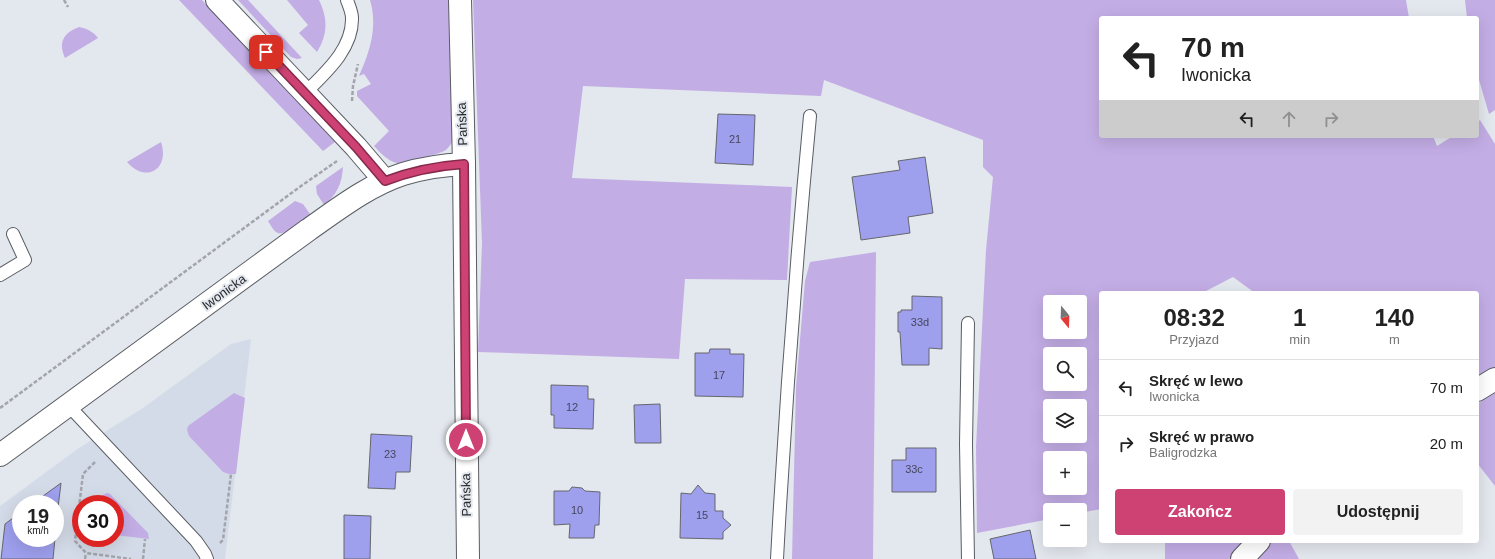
<!DOCTYPE html>
<html lang="pl">
<head>
<meta charset="utf-8">
<style>
	body { margin:0; font-family:Arial,sans-serif; background:#f2f2f2; color:#222; height:100vh; display:flex; flex-direction:column; font-size:15px; white-space:nowrap }
	* { box-sizing:border-box; margin:0 }
	p { font-size:13px; color:#767676 }
	.icon { flex:none; width:22px; height:22px; fill:none; stroke:currentColor; stroke-width:2; stroke-linecap:round; stroke-linejoin:round }
	.map { position:relative; flex:1; overflow:hidden }
	.sheet { position:absolute; left:1099px; top:291px; width:380px; height:252px; display:flex; flex-direction:column; background:#fff; border-radius:4px; box-shadow:0 4px 16px #0002 }
	.sheet>* { flex:none }
	.hud { position:absolute; left:1099px; top:16px; width:380px; height:122px; border-radius:4px; box-shadow:0 4px 16px #0002; background:#fff; color:#222; overflow:hidden }
	.needle { width:26px; rotate:161deg }
	.buttons { position:absolute; left:1043px; top:295px; display:grid; gap:8px }
	.buttons a { display:grid; place-items:center; width:44px; height:44px; border-radius:4px; background:#fff; box-shadow:0 4px 16px #0002; font-size:20px }
	.speed { position:absolute; left:12px; top:495px; display:flex; gap:8px; font-size:20px; font-weight:700; text-align:center }
	.speed>* { display:grid; place-content:center; width:52px; height:52px; border-radius:50%; background:#fff; box-shadow:0 4px 16px #0002; line-height:1 }
	.speed small { font-size:10px; font-weight:400 }
	.speed .limit { border:6px solid #d22; background:#fff; color:#111 }
	.pin { position:absolute; display:grid; place-items:center; width:34px; height:34px; color:#fff; margin:-17px; border-radius:8px; box-shadow:0 2px 6px #0006 }
	.me { position:absolute; width:44px; margin:-22px; rotate:0deg; stroke-linejoin:round; filter:drop-shadow(0 0 3px #0008) }
	.turn { display:flex; align-items:center; gap:14px; height:84px; padding:0 16px; font-size:18px }
	.turn .icon { width:52px; height:52px; stroke-width:2.5 }
	.turn b { display:block; font-size:28px; line-height:34px }
	.lanes { display:flex; align-items:center; height:38px; padding:0 16px; background:#0003; justify-content:center; gap:20px; direction:ltr }
	.lanes .off { opacity:.35 }
	.eta { display:flex; justify-content:space-evenly; align-items:center; height:68px; text-align:center }
	.eta b { font-size:24px; font-weight:800; line-height:28px }
	.primary-button { display:flex; gap:8px; margin-top:auto; padding:8px 16px }
	.primary-button a { flex:1; height:46px; border-radius:4px; background:#cd4173; color:#fff; font-size:16px; font-weight:800; line-height:46px; text-align:center }
	.primary-button a+a { background:#f2f2f2; color:#222 }
	ul { padding:0; list-style:none }
	li { display:flex; align-items:center; gap:12px; height:56px; padding:0 16px; border-top:1px solid #e0e0e0 }
	li div { flex:1 }
	li b { display:block; font-size:15px }
	li em { font-style:normal }
	.map>svg:first-child { display:block }
	.built { fill:#d4dbe8; fill-rule:evenodd }
	.green { fill:#c3ade5; fill-rule:evenodd }
	.building { fill:#9e9fed; stroke:#66676d }
	.lines { fill:none; stroke-linecap:round; stroke-linejoin:round }
	.service-casing { stroke:#5a5d63; stroke-width:14 }
	.minor-casing { stroke:#5a5d63; stroke-width:24 }
	.path { stroke:#a2a5ab; stroke-width:2.5; stroke-dasharray:4 2; stroke-linecap:butt }
	.service { stroke:#fff; stroke-width:12 }
	.minor { stroke:#fff; stroke-width:22 }
	.route-casing { stroke:#852a4b; stroke-width:10 }
	.route { stroke:#cd4173; stroke-width:7 }
	.labels { text-anchor:middle; dominant-baseline:central; stroke-width:4; stroke-linejoin:round; paint-order:stroke }
	.number-label { font-size:11px; fill:#46475d }
	.street-label { font-size:13px; fill:#292a2d; stroke:#e3e7ee }
</style>
</head>
<body>
<div class="map">
<svg width="1495" height="559" viewBox="0 0 1495 559">
	<rect width="100%" height="100%" fill="#e3e7ee"/>
	<path class="built" d="M251,339L225,559H0V506L79,448L143,408L231,344ZM21,504H55V538H21ZM81,504H115V538H81Z"/>
	<g class="green">
		<polygon points="179,0 202,0 335,142 323,151"/>
		<polygon points="238,0 248,0 302,58 297,59 291,57"/>
		<path d="M287,0H319C328,19 328,34 317,52L299,33L308,25Z"/>
		<path d="M370,0H448L454,22L455,137C452,142 450,146 446,150C440,154 404,163 397,163C387,161 380,152 374,146L389,131L357,96V91L371,84L364,74L359,76C370,51 378,27 370,0Z"/>
		<path d="M473,0H1406L1409,18H1101V136H1433L1437,146L1453,136H1477V122L1480,120L1495,144V368L1477,379V293H1255L1233,277L1202,293H1101V509L1080,513V510H1050V519L977,533L976,447L986,250L993,177L983,167V140L824,80L821,96L583,86L572,178L792,187L787,280L685,279L679,359L478,352L482,243ZM1050,302H1080V332H1050ZM1050,354H1080V384H1050ZM1050,406H1080V436H1050ZM1050,458H1080V488H1050Z"/>
		<polygon points="1465,0 1495,0 1495,110 1489,114 1477,73 1477,18 1467,18"/>
		<path d="M79,27C88,29 92,31 98,38L65,58C58,43 63,33 79,27Z"/>
		<path d="M161,142C170,169 146,184 127,162Z"/>
		<path d="M343,167C342,183 337,195 324,205L317,194L316,186Z"/>
		<path d="M295,201L303,204L310,214C304,219 285,236 278,233C274,232 270,224 268,221Z"/>
		<polygon points="876,252 873,559 792,559 796,387 805,281 810,262"/>
		<polygon points="1495,392 1495,486 1477,463 1477,404"/>
		<polygon points="234,393 245,398 236,474 229,474 223,472 189,436 187,430 188,426"/>
		<polygon points="107,493 110,494 148,533 149,539 115,535 115,504 101,504 101,496"/>
		<polygon points="1165,541 1249,541 1233,559 1165,559"/>
		<polygon points="1272,541 1289,541 1299,559 1258,559"/>
	</g>
	<g class="building">
		<polygon points="718,114 755,115 753,165 715,163"/>
		<polygon points="925,157 933,213 908,217 910,233 861,240 852,177 900,170 898,161"/>
		<polygon points="912,296 942,297 942,349 929,348 929,365 902,365 900,332 898,332 898,312 901,312 901,310 912,310"/>
		<polygon points="710,349 730,349 730,354 744,354 743,397 695,396 695,353 709,353"/>
		<polygon points="551,385 588,386 588,399 594,399 593,429 554,428 554,415 551,415"/>
		<polygon points="660,404 661,443 635,443 634,405"/>
		<polygon points="371,434 412,436 410,472 396,472 395,489 368,488"/>
		<polygon points="906,448 936,448 936,492 892,492 892,460 906,460"/>
		<polygon points="61,483 57,516 55,537 55,504 32,504"/>
		<polygon points="698,485 705,493 715,494 715,511 723,511 723,518 731,525 723,532 723,539 680,538 681,493 691,494"/>
		<polygon points="572,487 582,488 585,491 600,492 599,525 595,525 594,538 569,538 570,524 554,525 554,491 569,491"/>
		<polygon points="21,512 21,538 55,538 53,559 1,559 5,524"/>
		<polygon points="344,515 371,516 370,559 344,559"/>
		<polygon points="1030,530 1036,559 994,559 990,539"/>
	</g>
	<g class="lines">
		<defs>
			<g id="service">
				<path d="M305,93C325,73 353,49 352,18C352,12 349,6 347,0"/>
				<polyline points="0,275 25,260 13,234"/>
				<polyline points="68,405 196,541 205,554 207,559"/>
				<path d="M777,559C785,411 796,263 810,116"/>
				<polyline points="968,559 966,444 968,323"/>
			</g>
			<g id="minor">
				<polyline points="217,0 356,147 385,181"/>
				<polyline points="460,0 464,164 468,559"/>
				<polyline points="1477,390 1495,379"/>
				<path d="M0,455L308,230C338,209 369,185 403,174C423,168 443,165 464,164"/>
				<polyline points="1242,559 1259,541"/>
			</g>
		</defs>
		<use href="#service" class="service-casing"/>
		<use href="#minor" class="minor-casing"/>
		<g class="path">
			<polyline points="64,0 68,7"/>
			<polyline points="352,101 353,86 358,64"/>
			<polyline points="0,408 301,186 337,161"/>
			<polyline points="95,462 83,474 75,541 86,553 131,559"/>
			<polyline points="220,543 223,540 231,474"/>
			<polyline points="85,559 86,553"/>
			<polyline points="143,559 145,539"/>
		</g>
		<use href="#service" class="service"/>
		<use href="#minor" class="minor"/>
	</g>
	<g class="lines">
		<defs>
			<path id="route" d="M266,52L356,147L385,181C411,171 436,166 464,164L466,440"/>
		</defs>
		<use href="#route" class="route-casing"/>
		<use href="#route" class="route"/>
	</g>
	<g class="labels">
		<g class="number-label">
			<text x="735" y="139">21</text>
			<text x="920" y="322">33d</text>
			<text x="719" y="375">17</text>
			<text x="572" y="407">12</text>
			<text x="390" y="454">23</text>
			<text x="914" y="469">33c</text>
			<text x="577" y="510">10</text>
			<text x="702" y="515">15</text>
		</g>
		<g class="street-label">
			<text transform="translate(462 124) rotate(-92)">Pańska</text>
			<text transform="translate(224 292) rotate(-36)">Iwonicka</text>
			<text transform="translate(466 495) rotate(-91)">Pańska</text>
		</g>
	</g>
</svg>
<div class="buttons">
<a><svg class="needle" viewBox="-14 -14 28 28"><path d="M0-13l5 13h-10z" fill="#e53935"/><path d="M0 13l5-13h-10z" fill="#767676"/></svg></a>
<a><svg class="icon" aria-label="search" viewBox="0 0 24 24"><circle cx="10" cy="10" r="6"/><path d="M15 15l6 6"/></svg></a>
<a><svg class="icon" aria-label="layers" viewBox="0 0 24 24"><path d="M12 4l9 5-9 5-9-5zM3 14l9 5 9-5"/></svg></a>
<a>+</a>
<a>−</a>
</div>
<div class="speed"><div>19<small>km/h</small></div><div class="limit">30</div></div>
<div class="pin" style="left:266px;top:52px;background:#d93025"><svg class="icon" aria-label="arrive" viewBox="0 0 24 24"><path d="M6 21V4h12l-3 4 3 4H6"/></svg></div>
<svg class="me" style="left:466px;top:440px" viewBox="-20 -20 40 40"><circle r="17" fill="#cd4173" stroke="#fff" stroke-width="3"/><path d="M0-11L8 9 0 5-8 9z" fill="#fff"/></svg>
<div class="hud">
<div class="turn"><svg class="icon" aria-label="left" viewBox="0 0 24 24"><path d="M17 20v-9H6M10 6l-5 5 5 5"/></svg><div><b>70 m</b>Iwonicka</div></div>
<div class="lanes"><svg class="icon" aria-label="left" viewBox="0 0 24 24"><path d="M17 20v-9H6M10 6l-5 5 5 5"/></svg><svg class="icon off" aria-label="ahead" viewBox="0 0 24 24"><path d="M12 20V5M6 11l6-6 6 6"/></svg><svg class="icon off" aria-label="right" viewBox="0 0 24 24"><path d="M7 20v-9h11M14 6l5 5-5 5"/></svg></div>
</div>
<section class="sheet">
<div class="eta">
<div><b>08:32</b><p>Przyjazd</p></div>
<div><b>1</b><p>min</p></div>
<div><b>140</b><p>m</p></div>
</div>
<ul>
<li><svg class="icon" aria-label="left" viewBox="0 0 24 24"><path d="M17 20v-9H6M10 6l-5 5 5 5"/></svg><div><b>Skręć w lewo</b><p>Iwonicka</p></div><em>70 m</em></li>
<li><svg class="icon" aria-label="right" viewBox="0 0 24 24"><path d="M7 20v-9h11M14 6l5 5-5 5"/></svg><div><b>Skręć w prawo</b><p>Baligrodzka</p></div><em>20 m</em></li>
</ul>
<div class="primary-button"><a>Zakończ</a><a>Udostępnij</a></div>
</section>
</div>
</body>
</html>
